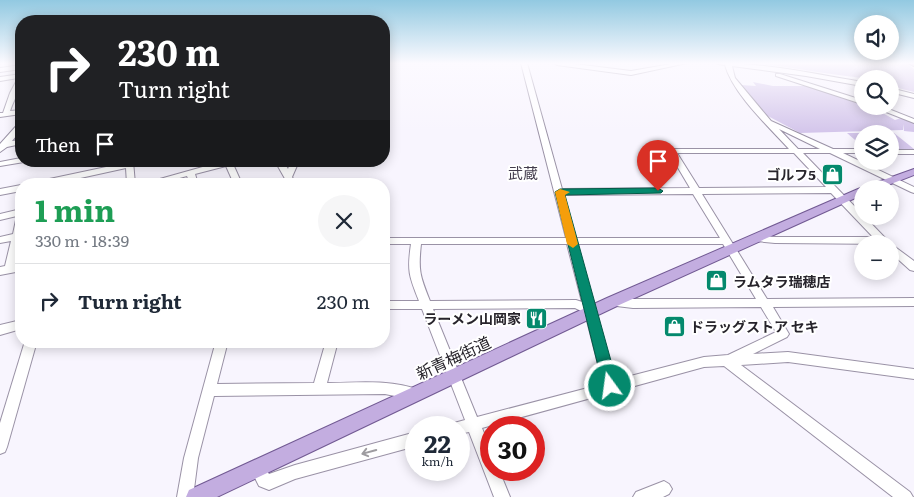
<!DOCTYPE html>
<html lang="en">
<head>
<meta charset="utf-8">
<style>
	body { margin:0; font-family:Literata,"Noto Sans JP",serif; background:#f6f6f7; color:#1f2937; height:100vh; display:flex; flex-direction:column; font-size:19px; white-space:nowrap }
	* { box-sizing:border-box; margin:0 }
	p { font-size:16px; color:#747a83 }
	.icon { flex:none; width:28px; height:28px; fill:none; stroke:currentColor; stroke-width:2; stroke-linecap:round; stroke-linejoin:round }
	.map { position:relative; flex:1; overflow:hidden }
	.details { position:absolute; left:15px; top:178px; width:375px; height:170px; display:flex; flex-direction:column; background:#fff; border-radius:20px; box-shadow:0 2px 12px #0003 }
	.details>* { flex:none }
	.guide { position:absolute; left:15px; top:15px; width:375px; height:152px; border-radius:20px; box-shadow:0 2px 12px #0003; background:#202124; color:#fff; overflow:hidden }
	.buttons { position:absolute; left:854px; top:15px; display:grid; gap:10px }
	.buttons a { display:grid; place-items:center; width:45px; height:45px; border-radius:50%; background:#fff; box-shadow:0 2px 12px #0003; font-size:25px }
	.speed { position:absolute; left:405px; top:416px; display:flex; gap:10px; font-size:25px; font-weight:700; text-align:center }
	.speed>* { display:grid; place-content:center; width:65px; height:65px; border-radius:50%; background:#fff; box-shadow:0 2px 12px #0003; line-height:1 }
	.speed small { font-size:12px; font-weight:400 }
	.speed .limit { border:8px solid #d22; background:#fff; color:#111 }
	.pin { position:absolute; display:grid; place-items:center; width:42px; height:42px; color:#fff; margin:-51px -21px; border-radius:50% 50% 50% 0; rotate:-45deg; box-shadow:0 0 5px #0007 }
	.pin .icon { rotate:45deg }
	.me { position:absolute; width:55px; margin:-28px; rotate:346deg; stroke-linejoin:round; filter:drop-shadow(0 0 4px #0008) }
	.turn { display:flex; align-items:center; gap:18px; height:105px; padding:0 20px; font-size:22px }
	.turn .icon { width:65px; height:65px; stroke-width:2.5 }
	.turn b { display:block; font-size:35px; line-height:42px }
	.then { display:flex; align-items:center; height:48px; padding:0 20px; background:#0003; gap:10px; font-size:19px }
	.round { display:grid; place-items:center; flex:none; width:52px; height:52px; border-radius:26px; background:#f6f6f7 }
	.headline { display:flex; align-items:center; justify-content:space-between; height:85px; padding:0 20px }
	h1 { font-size:30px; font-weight:700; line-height:38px; color:#1e9e55 }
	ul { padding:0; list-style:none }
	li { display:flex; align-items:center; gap:15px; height:75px; padding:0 20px; border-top:1px solid #e0e1e3 }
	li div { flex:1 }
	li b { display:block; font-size:19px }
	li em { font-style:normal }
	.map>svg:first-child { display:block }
	.green { fill:#d4c6eb }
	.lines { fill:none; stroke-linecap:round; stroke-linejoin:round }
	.minor-casing { stroke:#9a92a6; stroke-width:2 }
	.major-casing { stroke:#725a93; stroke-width:2 }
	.minor { fill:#fff; fill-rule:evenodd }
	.major { fill:#c3ade0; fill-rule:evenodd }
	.oneway { stroke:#9e9ca0 }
	.route { fill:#04896d; stroke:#035947 }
	.slow { fill:#f59e0b }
	.labels { text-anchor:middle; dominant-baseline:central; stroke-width:4; stroke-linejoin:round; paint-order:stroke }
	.poi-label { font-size:14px; font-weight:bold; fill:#27242b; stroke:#fff; text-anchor:end }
	.neighbourhood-label { font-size:15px; fill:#433c4d; stroke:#fff }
	.near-street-label { font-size:16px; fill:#27242b; stroke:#fff }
</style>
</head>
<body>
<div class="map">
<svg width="914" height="497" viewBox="0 0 914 497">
	<rect width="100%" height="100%" fill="#f8f5fe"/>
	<g class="green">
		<path d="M756,63H906L914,69V92L890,86V79C846,79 801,68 756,63Z"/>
		<polygon points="753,82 773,86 808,86 862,104 862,106 874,108 895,120 901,118 914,122 914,132 904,131 903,124 903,130 800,133 764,114 741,85 756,86"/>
		<polygon points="847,133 894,133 914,149 890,149 890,134 862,134 862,146"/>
	</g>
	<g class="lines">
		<defs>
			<g id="minor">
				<path d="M521,63H527L562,189L690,188L668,151L669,149H789C769,127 733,94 725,65L718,64L717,63C764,63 816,74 862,82V86L806,76L732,66L735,78L771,121L833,149H862V153H843L914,187V193L911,192L830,153H803L891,244L914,261V271L910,270L890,252V244L775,243L756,241L751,238L756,235L775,237H873L831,193L702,194L767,299L914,298V306L773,307L789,334L787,337L753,354L788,352L914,369V379L788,362L741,365L910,492L913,497H893L724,366L704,367L482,428L491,451V470H499L510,497H494L469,432L459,434V428H452L454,423L465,420L422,309H384V301H419C409,276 407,271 411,244H384V238H566ZM779,129L820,149H798ZM677,153H794L826,187L699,188ZM693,194L720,238H575L563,195ZM421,244H567L582,302L576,300L430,301C420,276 418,271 421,244ZM577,244H723L756,299H608L606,302L608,305L633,308L761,307L776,332L728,355L704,357L615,380ZM575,308L585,313L603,384L477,417L433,309Z"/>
				<polygon points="554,63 567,63 631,71 677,63 687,63 631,75 557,65"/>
				<polygon points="21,65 21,69 0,72 0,68"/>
				<path d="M21,74C22,87 14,99 10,111L21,110V114L0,117V113H3L10,93L18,78L0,81V77Z"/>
				<polygon points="776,74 780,74 862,100 862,104 776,76"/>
				<polygon points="890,88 914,94 914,98 890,92"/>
				<polygon points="871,106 881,106 914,119 914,123"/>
				<polygon points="18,124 21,124 21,130 12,141 21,140 21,144 7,147 0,152 0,144"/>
				<rect x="890" y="150" width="24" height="4"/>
				<polygon points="21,158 21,161 24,162 0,166 0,162"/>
				<polygon points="125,161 133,161 135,184 127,184 126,168 53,184 36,184 40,181 125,163"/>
				<polygon points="224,161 238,161 233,164 242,184 234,184 226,166 195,174 198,184 190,184 187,176 157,184 142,184"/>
				<polygon points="275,161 283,161 288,169 291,161 299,161 292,177 296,184 288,184"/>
				<polygon points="21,185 21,191 0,195 0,189"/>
				<polygon points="21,209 21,215 0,220 0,214"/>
				<polygon points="21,217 21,241 16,264 21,263 21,271 0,275 0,267 5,266 11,241 0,243 0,237 13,234 16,220"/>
				<polygon points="21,320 21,329 0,335 0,325"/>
				<polygon points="25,341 37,341 7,447 5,452 0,454 0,423"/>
				<path d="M216,341H228L217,384L314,383L326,341H338L327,383C358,383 389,379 419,390L421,394L419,398L414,400L385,394L214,396L198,458L193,497H177L184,458Z"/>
				<polygon points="416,432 416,446 295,479 269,490 259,486 250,468 252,463 257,461 262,463 269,474 295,465"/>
				<polygon points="664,481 669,484 672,489 669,494 663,497 633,497 636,492"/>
			</g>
			<g id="major">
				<polygon points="908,63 914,63 914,66"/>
				<polygon points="914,169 914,175 878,189 862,189 862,195 617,306 217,497 186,497 189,490 607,298 858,189"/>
			</g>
		</defs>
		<use href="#minor" class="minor-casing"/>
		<use href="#major" class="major-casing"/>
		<use href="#minor" class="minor"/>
		<use href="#major" class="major"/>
	</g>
	<defs><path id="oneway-shaft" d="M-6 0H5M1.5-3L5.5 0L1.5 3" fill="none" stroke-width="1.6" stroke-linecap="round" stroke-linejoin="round" transform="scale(1.25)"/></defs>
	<use class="oneway" href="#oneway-shaft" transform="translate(369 452) rotate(165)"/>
	<linearGradient id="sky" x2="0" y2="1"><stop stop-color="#92c9e1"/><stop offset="0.48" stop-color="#fcfaff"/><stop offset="1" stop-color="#fcfaff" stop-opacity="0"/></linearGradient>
	<rect width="914" height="132" fill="url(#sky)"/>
	<polygon class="route" points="658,188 663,191 661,193 565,195 618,386 615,390 610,392 605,390 603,386 555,192 560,189"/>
	<polygon class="slow" points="560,189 570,192 565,195 578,244 573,248 567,244 555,192"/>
	<defs>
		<symbol id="shop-square" viewBox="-11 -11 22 22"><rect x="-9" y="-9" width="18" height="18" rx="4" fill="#04896d" stroke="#fff"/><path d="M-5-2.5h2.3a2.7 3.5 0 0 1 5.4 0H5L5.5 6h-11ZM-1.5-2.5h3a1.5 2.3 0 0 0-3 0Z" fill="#fff"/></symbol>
		<symbol id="restaurant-square" viewBox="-11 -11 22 22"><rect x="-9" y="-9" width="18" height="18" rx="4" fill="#04896d" stroke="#fff"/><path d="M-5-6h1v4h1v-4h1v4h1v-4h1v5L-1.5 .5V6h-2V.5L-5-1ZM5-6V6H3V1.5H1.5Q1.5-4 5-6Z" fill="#fff"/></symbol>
	</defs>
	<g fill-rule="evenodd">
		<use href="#shop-square" x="820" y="162" width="25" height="25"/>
		<use href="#shop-square" x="704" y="268" width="25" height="25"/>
		<use href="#restaurant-square" x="524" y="306" width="25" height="25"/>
		<use href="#shop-square" x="662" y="314" width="25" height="25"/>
	</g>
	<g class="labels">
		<g class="poi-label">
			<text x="816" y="174">ゴルフ5</text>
			<text x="733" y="281" text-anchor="start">ラムタラ瑞穂店</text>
			<text x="521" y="318">ラーメン山岡家</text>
			<text x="690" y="326" text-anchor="start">ドラッグストア セキ</text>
		</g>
		<g class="neighbourhood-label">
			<text x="523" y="172">武蔵</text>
		</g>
		<g class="near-street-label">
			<text transform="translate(453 357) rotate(-25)">新青梅街道</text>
		</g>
	</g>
</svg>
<div class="buttons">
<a><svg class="icon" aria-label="sound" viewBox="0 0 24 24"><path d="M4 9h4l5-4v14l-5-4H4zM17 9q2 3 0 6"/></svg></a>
<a><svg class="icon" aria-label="search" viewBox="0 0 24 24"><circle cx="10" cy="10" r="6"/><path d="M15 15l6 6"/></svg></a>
<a><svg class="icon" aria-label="layers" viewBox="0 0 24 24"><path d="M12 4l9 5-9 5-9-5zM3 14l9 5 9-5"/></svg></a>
<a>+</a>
<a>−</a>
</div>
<div class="speed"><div>22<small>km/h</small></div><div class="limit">30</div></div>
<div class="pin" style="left:658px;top:191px;background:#d93025"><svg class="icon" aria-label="arrive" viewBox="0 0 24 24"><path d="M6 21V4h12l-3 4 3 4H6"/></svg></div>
<svg class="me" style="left:610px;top:386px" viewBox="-20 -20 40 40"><circle r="17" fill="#04896d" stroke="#fff" stroke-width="3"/><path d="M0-11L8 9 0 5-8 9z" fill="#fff"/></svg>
<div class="guide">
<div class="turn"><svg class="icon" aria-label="right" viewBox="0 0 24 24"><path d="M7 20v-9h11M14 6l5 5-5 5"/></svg><div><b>230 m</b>Turn right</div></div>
<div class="then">Then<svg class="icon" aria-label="arrive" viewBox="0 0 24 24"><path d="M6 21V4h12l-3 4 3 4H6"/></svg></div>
</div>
<section class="details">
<div class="headline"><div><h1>1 min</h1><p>330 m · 18:39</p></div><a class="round"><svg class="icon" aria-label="close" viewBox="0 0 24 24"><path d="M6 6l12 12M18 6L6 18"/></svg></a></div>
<ul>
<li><svg class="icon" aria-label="right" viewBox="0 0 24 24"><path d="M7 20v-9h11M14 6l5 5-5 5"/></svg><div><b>Turn right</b></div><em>230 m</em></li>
</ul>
</section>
</div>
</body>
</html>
